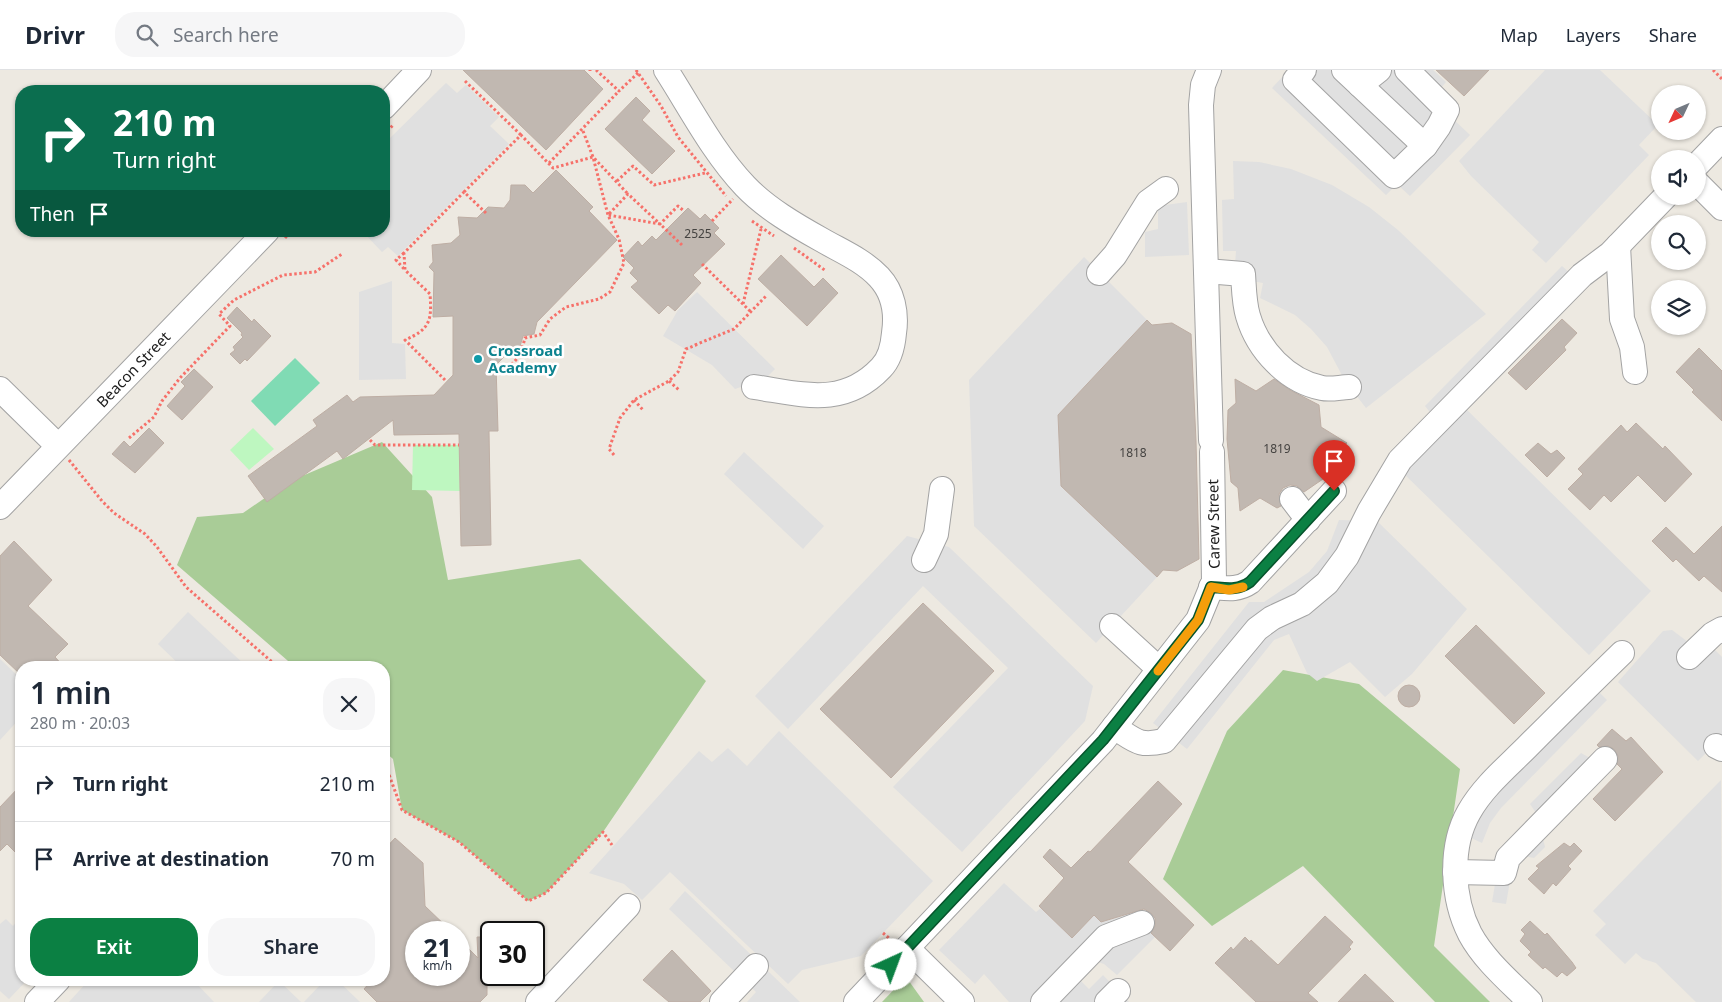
<!DOCTYPE html>
<html lang="en">
<head>
<meta charset="utf-8">
<style>
	body { margin:0; font-family:"Noto Sans",sans-serif; background:#f6f6f7; color:#1f2937; height:100vh; display:flex; flex-direction:column; font-size:19px; white-space:nowrap }
	* { box-sizing:border-box; margin:0 }
	p { font-size:16px; color:#747a83 }
	.icon { flex:none; width:28px; height:28px; fill:none; stroke:currentColor; stroke-width:2; stroke-linecap:round; stroke-linejoin:round }
	.map { position:relative; flex:1; overflow:hidden }
	.details { position:absolute; left:15px; top:591px; width:375px; height:325px; display:flex; flex-direction:column; background:#fff; border-radius:20px; box-shadow:0 1px 4px #0004 }
	.details>* { flex:none }
	.banner { position:absolute; left:15px; top:15px; width:375px; height:152px; border-radius:20px; box-shadow:0 1px 4px #0004; background:#0b6e4f; color:#fff; overflow:hidden }
	.needle { width:32px; rotate:226deg }
	.buttons { position:absolute; left:1651px; top:15px; display:grid; gap:10px }
	.buttons a { display:grid; place-items:center; width:55px; height:55px; border-radius:50%; background:#fff; box-shadow:0 1px 4px #0004; font-size:25px }
	.speed { position:absolute; left:405px; top:851px; display:flex; gap:10px; font-size:25px; font-weight:700; text-align:center }
	.speed>* { display:grid; place-content:center; width:65px; height:65px; border-radius:50%; background:#fff; box-shadow:0 1px 4px #0004; line-height:1 }
	.speed small { font-size:12px; font-weight:400 }
	.speed .limit { border:2px solid #111; border-radius:8px; background:#fff; color:#111 }
	.pin { position:absolute; display:grid; place-items:center; width:42px; height:42px; color:#fff; margin:-51px -21px; border-radius:50% 50% 50% 0; rotate:-45deg; box-shadow:0 0 5px #0007 }
	.pin .icon { rotate:45deg }
	.me { position:absolute; width:55px; margin:-28px; rotate:43deg; stroke-linejoin:round; filter:drop-shadow(0 0 4px #0008) }
	.turn { display:flex; align-items:center; gap:18px; height:105px; padding:0 15px; font-size:22px }
	.turn .icon { width:65px; height:65px; stroke-width:2.5 }
	.turn b { display:block; font-size:35px; line-height:42px }
	.then { display:flex; align-items:center; height:48px; padding:0 15px; background:#0003; gap:10px; font-size:19px }
	.round { display:grid; place-items:center; flex:none; width:52px; height:52px; border-radius:20px; background:#f6f6f7 }
	.overview { display:flex; align-items:center; justify-content:space-between; height:85px; padding:0 15px }
	h1 { font-size:30px; font-weight:600; line-height:38px }
	.action { display:flex; gap:10px; margin-top:auto; padding:10px 15px }
	.action a { flex:1; height:58px; border-radius:20px; background:#0b8043; color:#fff; font-size:20px; font-weight:600; line-height:58px; text-align:center }
	.action a+a { background:#f6f6f7; color:#1f2937 }
	ul { padding:0; list-style:none }
	li { display:flex; align-items:center; gap:15px; height:75px; padding:0 15px; border-top:1px solid #e0e1e3 }
	li div { flex:1 }
	li b { display:block; font-size:19px }
	li em { font-style:normal }
	header { display:flex; align-items:center; gap:30px; box-sizing:border-box; height:70px; padding:0 25px; background:#fff; border-bottom:1px solid #e0e1e3 }
	header strong { font-size:24px }
	nav { display:flex; gap:28px; margin-inline-start:auto; font-size:18px }
	.search { width:350px; height:45px; background:#f6f6f7; display:flex; align-items:center; gap:12px; box-sizing:border-box; padding:0 18px; border-radius:20px; color:#747a83; font-size:19px }
	.map>svg:first-child { display:block }
	.forest { fill:#a9cc97 }
	.park { fill:#bef7c0 }
	.pitch { fill:#80dbb4 }
	.parking { fill:#e0e0e0 }
	.building { fill:#c1b8b1; stroke:#beaea4 }
	.lines { fill:none; stroke-linecap:round; stroke-linejoin:round }
	.minor-casing { stroke:#a3a3a3; stroke-width:26 }
	.path { stroke:#f6716a; stroke-width:3; stroke-dasharray:2.5 2.5; stroke-linecap:butt }
	.minor { stroke:#fff; stroke-width:24 }
	.route-casing { stroke:#07532c; stroke-width:12 }
	.route { stroke:#0b8043; stroke-width:9 }
	.slow { stroke:#f59e0b; stroke-width:9 }
	.culture-dot { fill:#0f9aa8; stroke:#fff; stroke-width:2 }
	.labels { text-anchor:middle; dominant-baseline:central; stroke-width:5; stroke-linejoin:round; paint-order:stroke }
	.number-label { font-size:12px; fill:#454341 }
	.culture-label { font-size:15px; font-weight:bold; fill:#0d838f; stroke:#fff; text-anchor:start }
	.street-label { font-size:15px; fill:#1c1c1c; stroke:#fff }
</style>
</head>
<body>
<header>
<strong>Drivr</strong>
<div class="search"><svg class="icon" aria-label="search" viewBox="0 0 24 24"><circle cx="10" cy="10" r="6"/><path d="M15 15l6 6"/></svg>Search here</div>
<nav><a>Map</a><a>Layers</a><a>Share</a></nav>
</header>
<div class="map">
<svg width="1722" height="932" viewBox="0 0 1722 932">
	<rect width="100%" height="100%" fill="#ede9e1"/>
	<g class="forest">
		<polygon points="382,372 432,427 448,510 580,489 706,611 603,762 546,823 528,831 459,772 402,740 393,689 384,681 384,598 295,597 177,495 197,447 243,443 288,412"/>
		<polygon points="1283,600 1359,614 1460,699 1434,876 1490,932 1435,932 1303,796 1212,856 1163,809 1227,661"/>
		<polygon points="906,907 924,932 882,932"/>
	</g>
	<g class="park">
		<polygon points="253,358 274,379 249,400 230,380"/>
		<polygon points="413,375 459,375 460,421 412,420"/>
	</g>
	<polygon class="pitch" points="295,288 320,313 275,356 251,331"/>
	<g class="parking">
		<polygon points="1289,0 1433,0 1446,12 1440,19 1459,41 1453,49 1470,65 1410,126 1397,114 1386,125 1272,18"/>
		<polygon points="1545,0 1600,0 1658,55 1639,75 1649,85 1546,193 1532,180 1539,172 1471,106 1459,91"/>
		<polygon points="446,13 457,23 466,15 499,47 490,56 509,74 398,186 388,177 382,182 362,161 384,161 384,74"/>
		<polygon points="1233,91 1259,92 1291,99 1332,115 1369,137 1398,160 1486,244 1366,338 1345,311 1327,277 1311,259 1295,245 1260,228 1263,213 1234,208 1236,181 1223,181 1222,130 1234,129"/>
		<polygon points="1187,132 1189,185 1145,187 1145,162 1158,159 1158,136"/>
		<polygon points="1084,187 1147,250 1058,345 1061,416 1157,507 1096,573 974,456 969,310"/>
		<polygon points="1562,196 1572,205 1433,346 1425,336"/>
		<polygon points="392,211 392,273 405,274 406,309 359,310 359,222"/>
		<polygon points="697,222 775,299 766,308 735,319 712,295 663,266 678,240"/>
		<polygon points="1463,336 1651,521 1589,585 1400,400"/>
		<polygon points="744,382 824,456 803,479 724,404"/>
		<polygon points="1339,450 1377,451 1467,539 1412,604 1385,627 1350,592 1317,611 1307,603 1289,564 1274,570 1187,679 1153,653 1249,532 1264,532 1309,502 1327,481"/>
		<polygon points="907,466 949,477 1093,616 1085,651 962,782 893,717 1008,598 923,516 788,659 755,626"/>
		<polygon points="188,542 247,597 182,597 158,574"/>
		<polygon points="1672,560 1688,572 1703,568 1722,587 1722,667 1698,691 1618,612 1663,561"/>
		<polygon points="0,589 21,609 21,647 0,670"/>
		<polygon points="1598,621 1607,630 1501,738 1490,753 1482,773 1469,767 1480,743 1490,729"/>
		<polygon points="779,661 933,811 861,886 802,900 788,914 670,802 642,830 624,814 589,803 699,681 712,692 728,678 747,696"/>
		<polygon points="1581,683 1590,688 1543,769 1545,777 1534,788 1524,786 1513,794 1506,834 1492,832 1499,790 1536,743 1530,734"/>
		<polygon points="1721,710 1722,932 1696,932 1656,893 1643,889 1636,883 1625,894 1595,865 1606,854 1593,841"/>
		<polygon points="1004,813 1036,842 1041,838 1072,868 1094,845 1101,852 1132,843 1155,867 1117,905 1104,894 1095,891 1078,908 1089,919 1103,905 1129,932 1009,932 984,904 975,914 939,880"/>
		<polygon points="685,821 800,932 747,932 756,922 669,839"/>
		<polygon points="21,847 21,910 27,910 9,929 0,921 0,854 6,849 13,856"/>
		<polygon points="89,910 193,910 214,932 69,932"/>
		<polygon points="328,910 337,910 360,932 304,932 323,912"/>
		<polygon points="279,911 301,932 259,932"/>
	</g>
	<g class="building">
		<polygon points="463,0 584,0 603,19 546,80"/>
		<polygon points="1436,0 1489,0 1464,26"/>
		<polygon points="636,27 650,41 642,50 675,81 652,104 605,59"/>
		<polygon points="556,100 593,137 589,141 617,170 537,252 534,264 523,266 519,280 508,283 496,295 498,361 489,361 491,475 461,476 459,364 394,365 393,350 343,389 337,381 267,432 248,406 317,356 313,350 347,325 353,332 360,327 434,325 453,305 453,246 433,247 434,202 429,197 433,192 432,175 451,173 460,165 458,147 477,148 488,137 504,138 510,130 511,115 525,115 533,123"/>
		<polygon points="688,138 700,149 705,144 719,158 714,163 725,174 693,205 701,213 675,241 668,235 659,244 631,217 638,211 630,203 634,198 623,187 638,171 642,176 652,166 656,170"/>
		<polygon points="781,185 814,217 823,208 838,223 807,256 758,209"/>
		<polygon points="237,237 252,252 254,249 271,266 247,291 245,289 240,294 230,284 235,280 233,277 243,267 241,265 242,263 227,248"/>
		<polygon points="1562,249 1577,263 1564,277 1566,280 1526,320 1508,303"/>
		<polygon points="1147,250 1152,255 1172,253 1191,264 1196,371 1199,489 1177,501 1163,500 1157,507 1061,416 1058,345"/>
		<polygon points="1699,278 1722,301 1722,351 1692,322 1694,320 1676,302"/>
		<polygon points="194,299 213,317 182,350 167,336 185,316 181,312"/>
		<polygon points="1235,309 1256,321 1274,309 1290,320 1319,335 1321,357 1347,373 1323,388 1323,409 1304,422 1297,416 1290,415 1283,418 1279,424 1281,436 1277,438 1260,428 1240,441 1238,418 1231,412 1227,369 1228,340 1236,333"/>
		<polygon points="1636,353 1663,379 1665,376 1692,404 1665,432 1638,405 1611,432 1604,425 1590,440 1568,419 1583,404 1578,399 1621,355 1627,362"/>
		<polygon points="149,358 164,373 135,403 112,384 124,371 130,377"/>
		<polygon points="1538,373 1551,384 1557,380 1565,388 1547,407 1525,385"/>
		<polygon points="1722,456 1722,522 1704,506 1699,511 1676,489 1673,492 1652,471 1666,457 1694,484"/>
		<polygon points="14,471 52,510 28,536 68,574 55,587 65,598 21,598 21,605 0,585 0,486"/>
		<polygon points="923,533 994,601 891,708 820,639"/>
		<polygon points="1476,555 1545,623 1514,654 1445,586"/>
		<circle cx="1409" cy="626" r="11"/>
		<polygon points="1612,659 1626,671 1631,667 1663,702 1615,751 1593,729 1622,699 1617,694 1618,686 1614,679 1608,676 1599,677 1597,675"/>
		<polygon points="1158,711 1182,734 1128,792 1194,855 1170,881 1151,863 1155,856 1155,848 1151,843 1144,839 1101,852 1094,845 1072,868 1039,836 1064,808 1043,787 1050,779 1071,798 1088,781 1090,782"/>
		<polygon points="21,715 21,788 7,774 0,781 0,737"/>
		<polygon points="395,768 423,793 425,836 452,862 416,862 416,905 459,905 459,869 478,888 477,867 491,867 491,897 487,897 487,925 480,932 377,932 364,919 372,910 384,910 384,780"/>
		<polygon points="1564,773 1570,777 1574,773 1582,781 1568,796 1571,799 1556,816 1553,813 1544,824 1528,809 1539,798 1536,796"/>
		<polygon points="1325,846 1353,872 1349,877 1351,879 1308,923 1318,932 1256,932 1215,893 1231,877 1233,880 1245,867 1250,872 1251,870 1278,895"/>
		<polygon points="1530,851 1545,865 1547,863 1572,892 1576,898 1567,906 1562,902 1557,907 1545,897 1543,899 1528,885 1531,882 1520,871 1525,864 1521,860"/>
		<polygon points="672,880 711,921 700,932 669,932 643,910"/>
		<polygon points="1365,904 1394,932 1338,932"/>
	</g>
	<g class="lines">
		<defs>
			<g id="minor">
				<path d="M666,0C691,39 713,82 745,116C766,138 795,155 822,170C841,181 863,190 879,207C893,222 897,243 894,263C893,275 890,289 881,298C843,338 802,324 754,317"/>
				<polyline points="1209,0 1203,15 1201,35 1211,370"/>
				<polyline points="1304,0 1295,10 1394,106 1425,76 1344,0"/>
				<polyline points="1407,0 1447,40 1439,56 1425,76"/>
				<polyline points="1360,15 1379,0"/>
				<polyline points="384,37 419,0"/>
				<polyline points="1698,94 1722,69"/>
				<polyline points="1698,114 1722,138"/>
				<polyline points="1618,176 1622,249 1632,277 1635,302"/>
				<path d="M1206,201L1243,204C1244,218 1244,233 1248,246C1258,280 1287,311 1322,318C1331,320 1341,317 1349,317"/>
				<polyline points="1099,203 1115,185 1148,132 1166,119"/>
				<polyline points="0,319 58,376"/>
				<polyline points="1292,429 1308,450"/>
				<polyline points="0,437 267,161"/>
				<polyline points="924,490 936,464 942,419"/>
				<path d="M1211,517C1226,518 1237,521 1250,512L1334,421"/>
				<polyline points="1112,556 1159,599"/>
				<polyline points="1689,587 1713,564 1722,559"/>
				<path d="M1114,657C1135,670 1138,677 1164,671L1257,559L1272,548L1302,534L1327,513L1347,486L1369,442L1400,390L1582,205L1610,184L1666,126"/>
				<polyline points="1716,676 1722,679"/>
				<polyline points="1455,802 1504,803 1508,788 1605,689"/>
				<polyline points="907,878 962,932"/>
				<polyline points="37,932 58,910"/>
				<polyline points="538,932 628,836"/>
				<polyline points="722,932 756,896"/>
				<polyline points="856,932 1103,671 1198,550 1214,511 1212,382"/>
				<polyline points="1043,932 1106,867 1142,853"/>
				<polyline points="1107,932 1118,921"/>
				<path d="M1530,932C1509,911 1484,890 1470,864C1452,829 1449,777 1469,742C1483,717 1507,697 1527,677C1558,646 1590,614 1622,583"/>
			</g>
		</defs>
		<use href="#minor" class="minor-casing"/>
		<g class="path">
			<polyline points="596,0 619,21 639,2"/>
			<polyline points="636,0 661,36 678,67 726,126"/>
			<polyline points="1713,0 1722,9"/>
			<polyline points="590,1 590,0"/>
			<polyline points="465,11 521,65"/>
			<polyline points="583,61 593,87 628,124"/>
			<polyline points="384,65 394,54"/>
			<polyline points="549,93 619,21"/>
			<polyline points="617,111 633,96 654,115 705,103"/>
			<path d="M464,122L521,65L553,98L593,87L608,145L619,169L624,193L610,222L599,229L566,237L550,249L540,265L525,268C521,283 517,296 500,298"/>
			<polyline points="712,151 733,129"/>
			<polyline points="752,151 774,166"/>
			<polyline points="285,168 291,161"/>
			<polyline points="682,175 660,154 608,145 628,124 660,154 678,136 684,141"/>
			<polyline points="794,178 826,201"/>
			<polyline points="404,183 396,190 405,200"/>
			<polyline points="702,194 751,242"/>
			<polyline points="743,234 761,159"/>
			<polyline points="695,275 734,259 767,225"/>
			<path d="M445,310L405,270C430,259 432,251 430,224L405,200L404,183L464,122L487,144"/>
			<polyline points="669,311 679,320"/>
			<polyline points="634,330 643,340"/>
			<polyline points="129,368 154,347 162,331 180,308 230,256 219,244 234,230 283,205 315,202 342,184"/>
			<polyline points="370,370 375,375 459,375"/>
			<polyline points="614,385 609,379 620,348 634,330 669,311 678,302 686,279 696,275"/>
			<polyline points="69,390 102,431 114,443 145,464 157,477 186,517 279,598"/>
			<polyline points="384,691 402,740 459,772 528,831 546,823 603,762 612,775"/>
			<polyline points="883,863 890,869"/>
		</g>
		<use href="#minor" class="minor"/>
	</g>
	<g class="lines">
		<defs>
			<path id="route" d="M891,895L1103,670L1198,550L1211,517C1226,518 1237,521 1250,512L1334,421"/>
		</defs>
		<use href="#route" class="route-casing"/>
		<use href="#route" class="route"/>
		<polyline class="slow" points="1158,601 1198,550 1211,517 1229,520 1243,517"/>
	</g>
	<circle class="culture-dot" cx="478" cy="289" r="5"/>
	<g class="labels">
		<g class="number-label">
			<text x="698" y="163">2525</text>
			<text x="1277" y="378">1819</text>
			<text x="1133" y="382">1818</text>
		</g>
		<g class="culture-label">
			<text x="488" y="280">Crossroad<tspan x="488" dy="17">Academy</tspan></text>
		</g>
		<g class="street-label">
			<text transform="translate(133 299) rotate(-46)">Beacon Street</text>
			<text transform="translate(1213 454) rotate(-91)">Carew Street</text>
		</g>
	</g>
</svg>
<div class="buttons">
<a><svg class="needle" viewBox="-14 -14 28 28"><path d="M0-13l5 13h-10z" fill="#e53935"/><path d="M0 13l5-13h-10z" fill="#747a83"/></svg></a>
<a><svg class="icon" aria-label="sound" viewBox="0 0 24 24"><path d="M4 9h4l5-4v14l-5-4H4zM17 9q2 3 0 6"/></svg></a>
<a><svg class="icon" aria-label="search" viewBox="0 0 24 24"><circle cx="10" cy="10" r="6"/><path d="M15 15l6 6"/></svg></a>
<a><svg class="icon" aria-label="layers" viewBox="0 0 24 24"><path d="M12 4l9 5-9 5-9-5zM3 14l9 5 9-5"/></svg></a>
</div>
<div class="speed"><div>21<small>km/h</small></div><div class="limit">30</div></div>
<div class="pin" style="left:1334px;top:421px;background:#d93025"><svg class="icon" aria-label="arrive" viewBox="0 0 24 24"><path d="M6 21V4h12l-3 4 3 4H6"/></svg></div>
<svg class="me" style="left:891px;top:895px" viewBox="-20 -20 40 40"><circle r="19" fill="#fff"/><path d="M0-13L10 11 0 6-10 11z" fill="#0b8043"/></svg>
<div class="banner">
<div class="turn"><svg class="icon" aria-label="right" viewBox="0 0 24 24"><path d="M7 20v-9h11M14 6l5 5-5 5"/></svg><div><b>210 m</b>Turn right</div></div>
<div class="then">Then<svg class="icon" aria-label="arrive" viewBox="0 0 24 24"><path d="M6 21V4h12l-3 4 3 4H6"/></svg></div>
</div>
<section class="details">
<div class="overview"><div><h1>1 min</h1><p>280 m · 20:03</p></div><a class="round"><svg class="icon" aria-label="close" viewBox="0 0 24 24"><path d="M6 6l12 12M18 6L6 18"/></svg></a></div>
<ul>
<li><svg class="icon" aria-label="right" viewBox="0 0 24 24"><path d="M7 20v-9h11M14 6l5 5-5 5"/></svg><div><b>Turn right</b></div><em>210 m</em></li>
<li><svg class="icon" aria-label="arrive" viewBox="0 0 24 24"><path d="M6 21V4h12l-3 4 3 4H6"/></svg><div><b>Arrive at destination</b></div><em>70 m</em></li>
</ul>
<div class="action"><a>Exit</a><a>Share</a></div>
</section>
</div>
</body>
</html>
